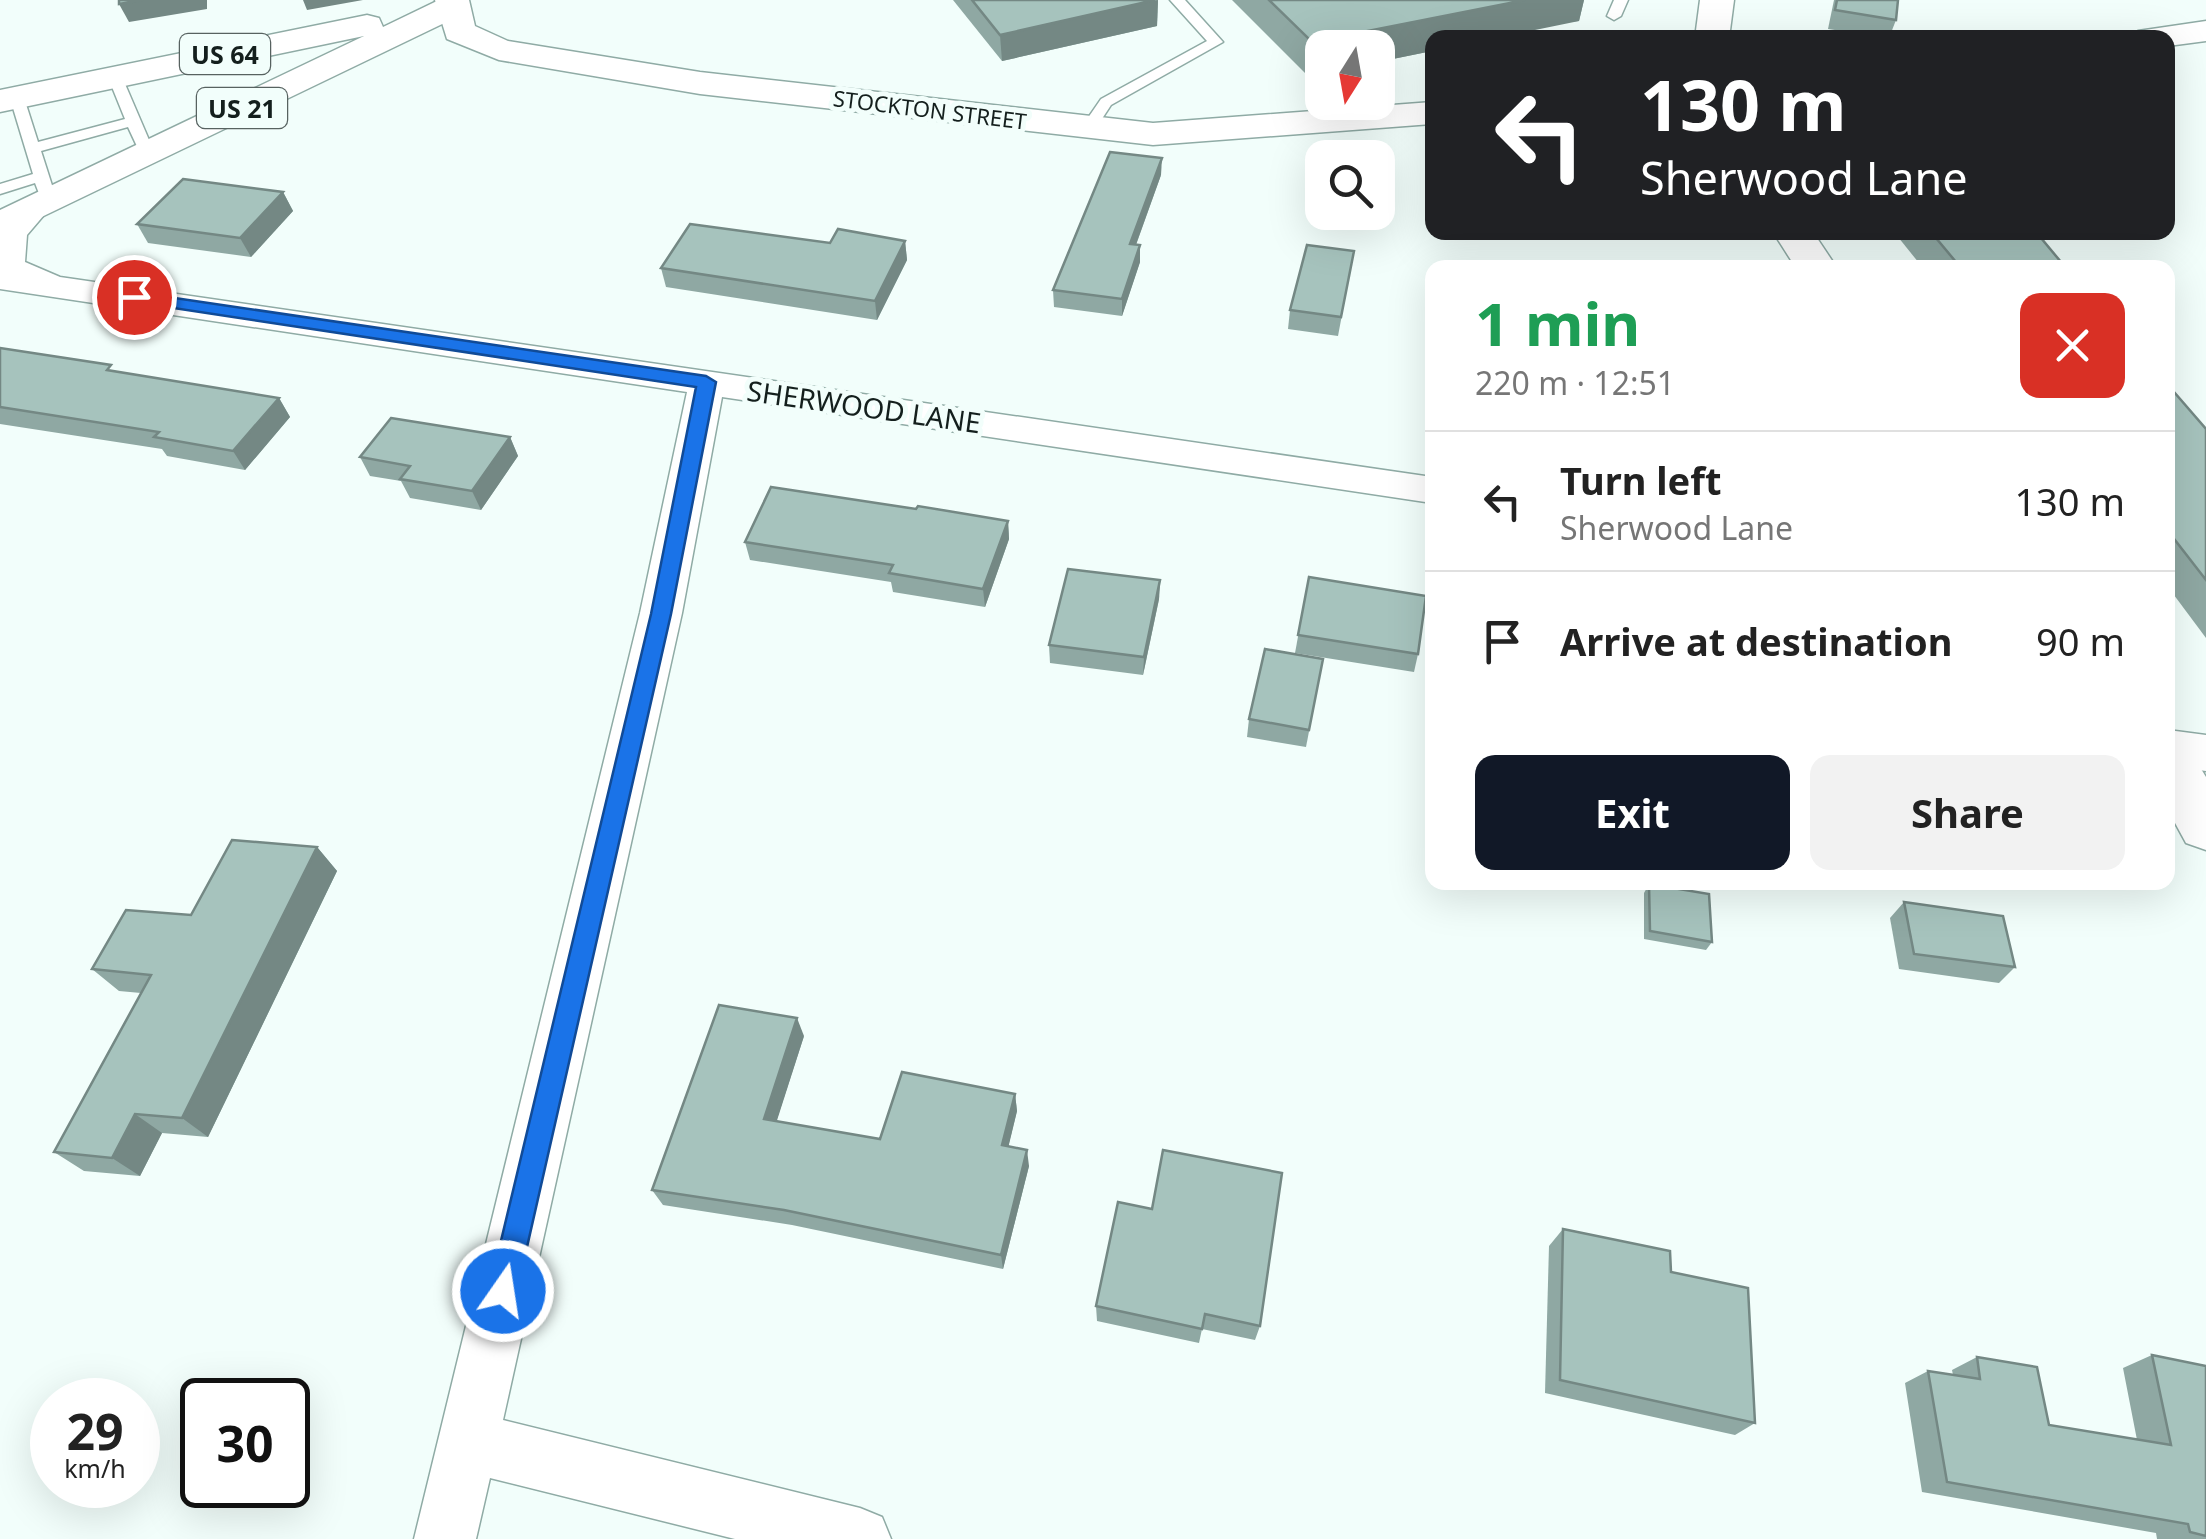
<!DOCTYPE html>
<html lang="en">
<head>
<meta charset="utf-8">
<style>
	body { margin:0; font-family:"Noto Sans",sans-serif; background:#f2f2f2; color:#222; height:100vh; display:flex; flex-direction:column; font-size:38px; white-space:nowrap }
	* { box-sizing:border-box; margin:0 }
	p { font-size:32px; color:#767676 }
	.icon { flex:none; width:55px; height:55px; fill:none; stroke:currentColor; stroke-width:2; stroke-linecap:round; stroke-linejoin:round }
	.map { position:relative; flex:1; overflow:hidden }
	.sheet { position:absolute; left:1425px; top:260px; width:750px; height:630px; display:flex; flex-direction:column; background:#fff; border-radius:20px; box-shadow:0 10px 40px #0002 }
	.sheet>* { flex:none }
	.banner { position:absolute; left:1425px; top:30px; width:750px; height:210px; border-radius:20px; box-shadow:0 10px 40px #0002; background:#202124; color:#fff; overflow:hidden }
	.needle { width:65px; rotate:191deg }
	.buttons { position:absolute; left:1305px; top:30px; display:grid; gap:20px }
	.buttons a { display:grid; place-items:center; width:90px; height:90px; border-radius:20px; background:#fff; box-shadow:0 10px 40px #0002; font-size:50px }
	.speed { position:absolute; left:30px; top:1378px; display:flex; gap:20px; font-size:50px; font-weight:700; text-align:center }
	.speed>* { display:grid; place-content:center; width:130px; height:130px; border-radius:50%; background:#fff; box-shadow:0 10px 40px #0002; line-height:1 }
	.speed small { font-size:25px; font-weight:400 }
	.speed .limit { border:5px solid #111; border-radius:15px; background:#fff; color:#111 }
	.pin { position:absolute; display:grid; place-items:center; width:85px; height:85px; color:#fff; margin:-42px; border:5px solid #fff; border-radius:50%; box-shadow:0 2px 10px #0007 }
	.me { position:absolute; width:110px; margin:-55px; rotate:13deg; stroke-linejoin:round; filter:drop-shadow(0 0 8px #0008) }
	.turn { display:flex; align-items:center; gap:35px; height:210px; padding:0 50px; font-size:45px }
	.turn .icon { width:130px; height:130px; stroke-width:2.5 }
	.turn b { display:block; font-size:70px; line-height:85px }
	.round { display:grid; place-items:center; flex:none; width:105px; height:105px; border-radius:20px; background:#f2f2f2 }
	.overview { display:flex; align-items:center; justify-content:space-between; height:170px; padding:0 50px }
	h1 { font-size:60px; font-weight:700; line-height:75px; color:#1e9e55 }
	.action { display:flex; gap:20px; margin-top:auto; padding:20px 50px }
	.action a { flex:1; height:115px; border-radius:20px; background:#111827; color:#fff; font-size:40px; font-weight:700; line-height:115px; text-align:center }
	.action a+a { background:#f2f2f2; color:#222 }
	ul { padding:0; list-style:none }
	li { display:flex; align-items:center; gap:30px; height:140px; padding:0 50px; border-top:2px solid #e0e0e0 }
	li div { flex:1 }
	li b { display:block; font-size:38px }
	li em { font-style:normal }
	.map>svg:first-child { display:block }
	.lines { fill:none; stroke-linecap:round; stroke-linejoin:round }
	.service-casing { stroke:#8faba5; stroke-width:3 }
	.minor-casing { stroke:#8faba5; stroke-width:3 }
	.tertiary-casing { stroke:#8faba5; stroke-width:3 }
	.secondary-casing { stroke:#8faba5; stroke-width:3 }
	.primary-casing { stroke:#8faba5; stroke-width:3 }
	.service { fill:#fff; fill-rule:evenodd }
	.minor { fill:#fff; fill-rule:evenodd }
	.tertiary { fill:#fff; fill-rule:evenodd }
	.secondary { fill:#fff; fill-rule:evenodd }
	.primary { fill:#fff; fill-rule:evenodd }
	.wall { fill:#8fa8a3 }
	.shaded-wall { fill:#748884 }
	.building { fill:#a6c3bd; stroke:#748884; stroke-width:2.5 }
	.route { fill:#1a73e8; stroke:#114b97; stroke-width:2.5 }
	.labels { text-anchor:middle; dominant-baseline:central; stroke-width:10; stroke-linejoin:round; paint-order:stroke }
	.far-street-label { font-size:22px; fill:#141f1d; stroke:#f2fefb }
	.shield { fill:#f2fefb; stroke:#576260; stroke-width:2.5 }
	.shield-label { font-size:25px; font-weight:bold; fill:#141f1d }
	.street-label { font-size:28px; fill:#141f1d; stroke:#f2fefb }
</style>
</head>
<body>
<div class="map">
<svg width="2206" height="1539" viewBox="0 0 2206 1539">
	<rect width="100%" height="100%" fill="#f2fefb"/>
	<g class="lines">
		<defs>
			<g id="service">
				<polygon points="1170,0 1185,0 1223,42 1111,105 1094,131 1084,131 1081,128 1101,99 1207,41"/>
				<polygon points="1614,0 1628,0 1621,16 1614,20 1607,16"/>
				<polygon points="115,73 122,77 155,154 152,157 142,157 128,127 41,151 57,201 55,204 43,204 35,183 0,194 0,184 33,174 10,98 12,95 24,98 38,142 125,119 108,77"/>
			</g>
			<g id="minor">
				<polygon points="34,198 45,201 50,208 27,235 25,262 60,277 1432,477 1432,503 722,397 682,613 503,1420 860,1508 882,1517 891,1539 735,1539 490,1478 476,1539 414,1539 640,613 687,392 0,289 0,226 23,201"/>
				<polygon points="2168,730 2206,735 2206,771 2168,766"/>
			</g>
			<g id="tertiary">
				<polygon points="435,0 469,0 475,26 508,41 700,72 1153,123 1432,102 1432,124 1153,145 700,94 499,60 447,39"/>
				<polygon points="2206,21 2206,41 2168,46 2168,38 2133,38 2138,31"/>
			</g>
			<g id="secondary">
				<polygon points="1700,0 1734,0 1729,38 1695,38"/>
				<polygon points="1773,232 1813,232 1837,268 1796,268"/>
				<polygon points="2168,740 2187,746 2206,777 2206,850 2186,843 2168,810"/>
			</g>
			<polygon id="primary" points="439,0 463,0 468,7 463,14 0,237 0,210 364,36 0,112 0,90 367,15 379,18 383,27"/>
		</defs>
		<use href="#service" class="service-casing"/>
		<use href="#minor" class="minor-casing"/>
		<use href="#tertiary" class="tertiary-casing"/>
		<use href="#secondary" class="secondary-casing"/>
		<use href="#primary" class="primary-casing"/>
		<use href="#service" class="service"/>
		<use href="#minor" class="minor"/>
		<use href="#tertiary" class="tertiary"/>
		<use href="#secondary" class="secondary"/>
		<use href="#primary" class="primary"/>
	</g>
	<g class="wall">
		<polygon points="953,0 1158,0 1157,26 1002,61"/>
		<polygon points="1232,0 1584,0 1579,21 1432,38 1432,51 1378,62 1378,48 1322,48 1322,73 1308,76"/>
		<polygon points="1834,0 1898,0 1896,20 1889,38 1828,29"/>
		<polygon points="1161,175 1136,245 1140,262 1122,316 1054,307 1053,290"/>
		<polygon points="283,192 293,211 251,257 148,243 137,224"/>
		<polygon points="1894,232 2036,232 2066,268 1923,268"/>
		<polygon points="905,241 907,260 877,320 666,287 661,268 830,243"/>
		<polygon points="1354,251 1338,336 1288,329 1290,310"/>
		<polygon points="0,348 116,371 279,398 290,417 245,470 167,456 162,449 0,424"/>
		<polygon points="2168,385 2206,429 2206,638 2168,587"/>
		<polygon points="510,437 518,456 481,510 410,498 401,481 370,476 360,457"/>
		<polygon points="916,509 1008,521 1009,539 985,607 893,592 891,582 750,560 745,542"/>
		<polygon points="1309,577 1418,654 1414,672 1295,653"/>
		<polygon points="1160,580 1159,599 1143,675 1050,663 1049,645"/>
		<polygon points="1323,659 1306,747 1247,737 1249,719"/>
		<polygon points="317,847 337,871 208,1137 162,1133 140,1176 84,1171 54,1152 141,993 119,991 92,969"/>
		<polygon points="1649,884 1712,942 1706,950 1644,939 1644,893"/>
		<polygon points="1904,902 2015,967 1999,983 1899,969 1890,918"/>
		<polygon points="804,1036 776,1122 880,1139 1015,1094 1017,1111 1008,1147 1029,1166 1003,1269 792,1225 663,1205 652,1190"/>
		<polygon points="1118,1202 1260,1326 1255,1340 1202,1329 1199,1343 1097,1321 1096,1306"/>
		<polygon points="1563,1229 1671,1272 1755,1423 1735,1435 1545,1393 1549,1246"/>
		<polygon points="2152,1355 2206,1366 2206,1539 2157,1539 2156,1533 1922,1492 1905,1383 1928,1371 1953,1375 1952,1370 1977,1357 2049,1425 2137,1440 2123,1368"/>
	</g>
	<g class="shaded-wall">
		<polygon points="143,0 207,0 207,9 129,22 119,4"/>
		<polygon points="303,0 363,0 307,10"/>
		<polygon points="1158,0 1157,26 1002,61 1000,35"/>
		<polygon points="1525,0 1584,0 1579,21 1496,38 1432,38 1432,51 1378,62 1378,48 1322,48 1322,73 1308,76 1312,42"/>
		<polygon points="1162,158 1161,175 1130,261 1130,244"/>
		<polygon points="283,192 293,211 251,257 240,238"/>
		<polygon points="905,241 907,260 877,320 875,301"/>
		<polygon points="1140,245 1140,262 1122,316 1122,299"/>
		<polygon points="279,398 290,417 245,470 233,451"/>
		<polygon points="510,437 518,456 481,510 472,491"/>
		<polygon points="1008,521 1009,539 985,607 983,589"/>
		<polygon points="1160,580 1159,599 1143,675 1144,657"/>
		<polygon points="317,847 337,871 208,1137 182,1118"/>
		<polygon points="797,1018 804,1036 772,1136 764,1119"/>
		<polygon points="1015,1094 1017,1111 1005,1161 1002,1145"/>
		<polygon points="135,1114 162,1133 140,1176 112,1158"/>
		<polygon points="1027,1150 1029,1166 1003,1269 1001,1255"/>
	</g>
	<g class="building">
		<polygon points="119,0 143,0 119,4"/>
		<polygon points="972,0 1155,0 1000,35"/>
		<polygon points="1269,0 1525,0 1312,42"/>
		<polygon points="1837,0 1898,0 1896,20 1835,10"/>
		<polygon points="1110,152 1162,158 1130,244 1140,245 1122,299 1053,290"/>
		<polygon points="183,179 283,192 240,238 137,224"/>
		<polygon points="690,224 830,243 838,229 905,241 875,301 661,268"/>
		<polygon points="1931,232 2036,232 2066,268 1961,268"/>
		<polygon points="1307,245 1354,251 1341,317 1290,310"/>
		<polygon points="0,348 111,365 107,370 279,398 233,451 154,437 159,432 0,407"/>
		<polygon points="2168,385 2206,429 2206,580 2168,531"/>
		<polygon points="391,418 510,437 472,491 400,479 410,466 360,457"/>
		<polygon points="771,487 916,509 918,506 1008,521 983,589 889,573 893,565 745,542"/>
		<polygon points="1068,569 1160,580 1144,657 1049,645"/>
		<polygon points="1309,577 1426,596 1418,654 1298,635"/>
		<polygon points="1265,649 1323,659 1309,730 1249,719"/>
		<polygon points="232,840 317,847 182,1118 135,1114 112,1158 54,1152 151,975 92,969 126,910 191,915"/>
		<polygon points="1649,884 1709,894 1712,942 1650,931"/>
		<polygon points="1904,902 2003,916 2015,967 1914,954"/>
		<polygon points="719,1005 797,1018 764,1119 880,1139 902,1072 1015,1094 1002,1145 1027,1150 1001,1255 784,1210 652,1190"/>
		<polygon points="1163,1150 1282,1173 1260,1326 1205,1314 1202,1329 1096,1306 1118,1202 1152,1209"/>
		<polygon points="1563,1229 1670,1251 1671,1272 1748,1288 1755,1423 1560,1380"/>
		<polygon points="2152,1355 2206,1366 2206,1536 2190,1532 2188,1524 1947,1482 1928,1371 1980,1379 1977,1357 2037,1367 2049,1425 2171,1445"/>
	</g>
	<polygon class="route" points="134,292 706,376 716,382 671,614 517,1291 513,1301 503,1306 493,1301 489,1291 651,614 696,387 127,301 127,293"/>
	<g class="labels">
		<g class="far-street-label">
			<text transform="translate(930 109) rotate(7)">STOCKTON STREET</text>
		</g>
		<g class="shield">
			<rect x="180" y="34" width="90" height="40" rx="8"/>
			<rect x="197" y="88" width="90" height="40" rx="8"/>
		</g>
		<g class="shield-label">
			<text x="225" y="54">US 64</text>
			<text x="242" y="108">US 21</text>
		</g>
		<g class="street-label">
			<text transform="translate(864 406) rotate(8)">SHERWOOD LANE</text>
		</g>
	</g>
</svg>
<div class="buttons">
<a><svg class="needle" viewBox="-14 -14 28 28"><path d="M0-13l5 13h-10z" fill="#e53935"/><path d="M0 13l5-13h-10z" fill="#767676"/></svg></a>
<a><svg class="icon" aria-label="search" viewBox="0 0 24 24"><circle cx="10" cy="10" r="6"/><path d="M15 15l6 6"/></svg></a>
</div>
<div class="speed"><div>29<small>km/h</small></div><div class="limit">30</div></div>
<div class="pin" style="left:134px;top:297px;background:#d93025"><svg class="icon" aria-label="arrive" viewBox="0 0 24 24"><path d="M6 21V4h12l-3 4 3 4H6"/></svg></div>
<svg class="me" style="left:503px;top:1291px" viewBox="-20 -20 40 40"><circle r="17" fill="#1a73e8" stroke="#fff" stroke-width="3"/><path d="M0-11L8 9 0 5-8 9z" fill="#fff"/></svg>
<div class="banner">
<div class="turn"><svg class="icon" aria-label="left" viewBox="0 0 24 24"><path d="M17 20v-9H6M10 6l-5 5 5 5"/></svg><div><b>130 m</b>Sherwood Lane</div></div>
</div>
<section class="sheet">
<div class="overview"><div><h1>1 min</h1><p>220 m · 12:51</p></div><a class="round" style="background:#d93025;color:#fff"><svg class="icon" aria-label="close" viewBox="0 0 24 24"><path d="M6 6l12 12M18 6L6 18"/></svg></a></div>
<ul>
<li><svg class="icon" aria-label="left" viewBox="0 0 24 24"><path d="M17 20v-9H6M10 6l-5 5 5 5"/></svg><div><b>Turn left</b><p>Sherwood Lane</p></div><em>130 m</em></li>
<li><svg class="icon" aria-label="arrive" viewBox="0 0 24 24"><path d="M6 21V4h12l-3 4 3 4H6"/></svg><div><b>Arrive at destination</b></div><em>90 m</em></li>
</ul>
<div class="action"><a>Exit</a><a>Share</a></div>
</section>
</div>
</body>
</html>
